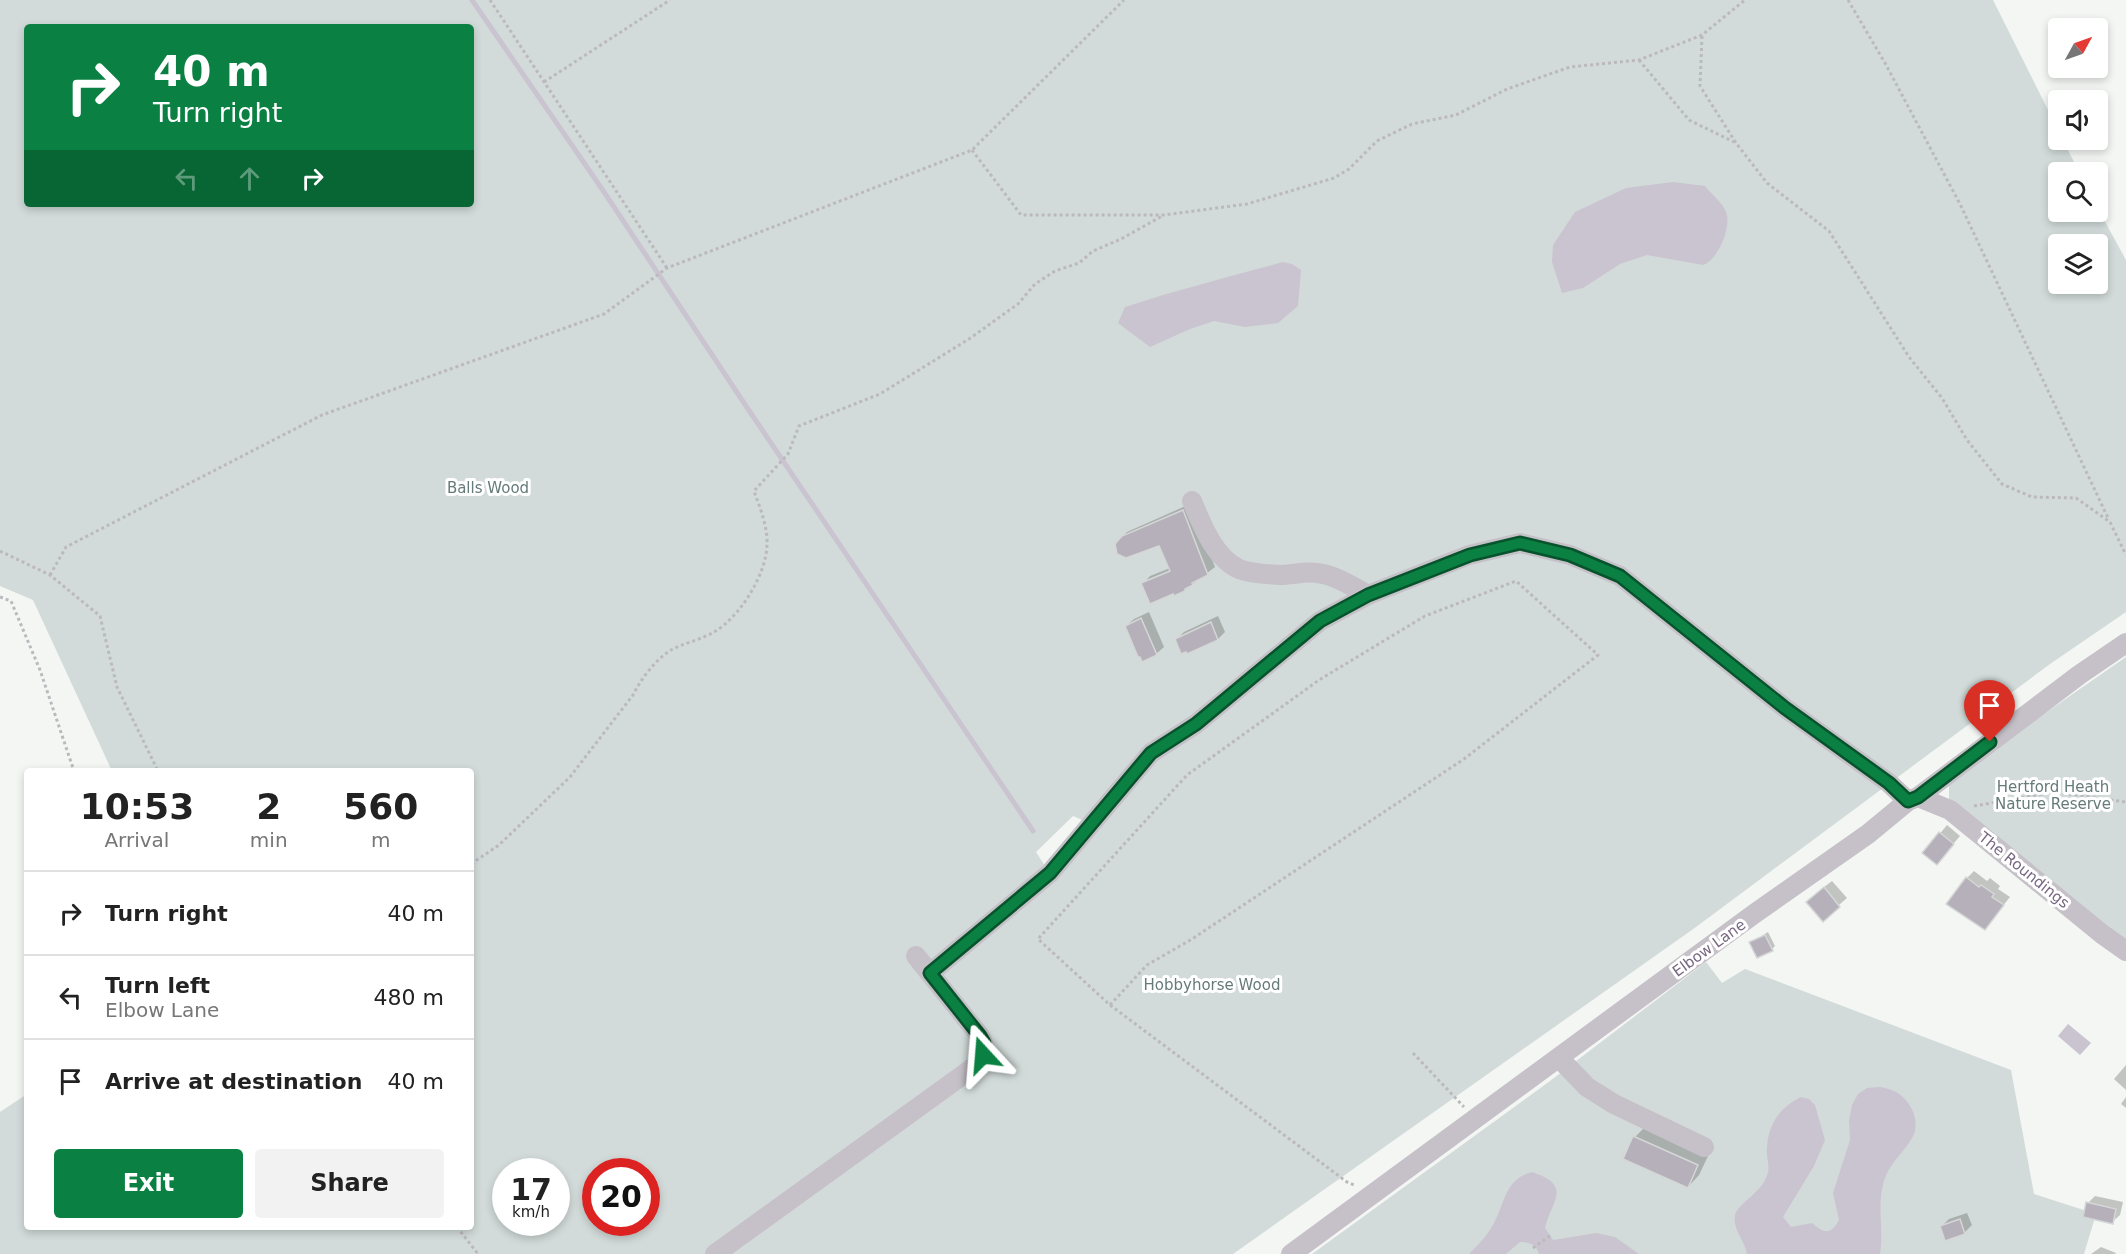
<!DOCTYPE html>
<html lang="en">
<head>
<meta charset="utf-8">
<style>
	body { margin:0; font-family:"DejaVu Sans",sans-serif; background:#f2f2f2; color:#222; height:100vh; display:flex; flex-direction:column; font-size:22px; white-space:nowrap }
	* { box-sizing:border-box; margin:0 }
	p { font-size:20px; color:#767676 }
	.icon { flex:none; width:33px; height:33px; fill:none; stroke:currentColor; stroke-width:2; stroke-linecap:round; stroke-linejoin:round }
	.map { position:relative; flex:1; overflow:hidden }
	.drawer { position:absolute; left:24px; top:768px; width:450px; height:462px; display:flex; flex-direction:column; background:#fff; border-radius:6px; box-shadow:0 3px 9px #0003 }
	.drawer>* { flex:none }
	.hud { position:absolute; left:24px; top:24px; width:450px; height:183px; border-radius:6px; box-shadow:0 3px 9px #0003; background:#0b8043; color:#fff; overflow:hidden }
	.needle { width:39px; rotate:50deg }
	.buttons { position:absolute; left:2048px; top:18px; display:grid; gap:12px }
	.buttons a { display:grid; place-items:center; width:60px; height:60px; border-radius:6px; background:#fff; box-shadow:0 3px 9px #0003; font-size:30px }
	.speed { position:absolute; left:492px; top:1158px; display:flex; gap:12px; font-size:30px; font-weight:700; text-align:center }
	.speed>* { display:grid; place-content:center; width:78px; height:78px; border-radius:50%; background:#fff; box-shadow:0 3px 9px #0003; line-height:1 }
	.speed small { font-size:15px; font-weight:400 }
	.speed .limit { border:9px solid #d22; background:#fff; color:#111 }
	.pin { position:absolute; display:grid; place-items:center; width:51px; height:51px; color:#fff; margin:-62px -26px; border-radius:50% 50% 50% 0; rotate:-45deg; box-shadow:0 0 6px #0007 }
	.pin .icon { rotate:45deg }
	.me { position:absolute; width:66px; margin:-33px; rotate:341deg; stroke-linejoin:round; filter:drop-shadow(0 0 4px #0008) }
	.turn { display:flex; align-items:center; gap:21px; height:126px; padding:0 30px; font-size:27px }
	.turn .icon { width:78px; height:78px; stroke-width:2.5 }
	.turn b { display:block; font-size:42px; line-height:51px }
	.lanes { display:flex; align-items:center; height:57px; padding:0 30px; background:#0003; justify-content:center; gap:30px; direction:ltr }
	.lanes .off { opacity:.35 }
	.eta { display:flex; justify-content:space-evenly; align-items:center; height:102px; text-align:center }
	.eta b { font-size:36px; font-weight:800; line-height:42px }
	.cta { display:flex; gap:12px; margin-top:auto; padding:12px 30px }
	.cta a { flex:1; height:69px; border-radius:6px; background:#0b8043; color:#fff; font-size:24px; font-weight:800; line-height:69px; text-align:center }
	.cta a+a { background:#f2f2f2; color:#222 }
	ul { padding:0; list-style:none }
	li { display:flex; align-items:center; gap:18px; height:84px; padding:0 30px; border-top:2px solid #e0e0e0 }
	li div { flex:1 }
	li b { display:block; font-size:22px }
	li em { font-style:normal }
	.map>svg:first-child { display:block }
	.green { fill:#d2dbd9; fill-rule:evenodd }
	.water { fill:#cac4d0 }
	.shadow { fill:#0003 }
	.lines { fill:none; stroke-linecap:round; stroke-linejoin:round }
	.stream { stroke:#cac4d0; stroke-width:5 }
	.building { fill:#b5b0ba; stroke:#d5d7d6; stroke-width:1.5 }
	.path { stroke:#bcb9be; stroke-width:3; stroke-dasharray:3 3; stroke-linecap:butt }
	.minor { stroke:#c6c1c8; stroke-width:20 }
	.route-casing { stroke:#07532c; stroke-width:15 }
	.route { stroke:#0b8043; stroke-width:10 }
	.labels { text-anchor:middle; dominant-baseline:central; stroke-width:6; stroke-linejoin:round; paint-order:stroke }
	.park-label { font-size:15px; fill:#657a79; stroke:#fff }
	.street-label { font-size:15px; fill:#786782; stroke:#fff }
</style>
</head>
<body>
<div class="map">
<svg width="2126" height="1254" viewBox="0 0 2126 1254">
	<rect width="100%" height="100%" fill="#f3f6f3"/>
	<g class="green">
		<path d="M0,0H1993L2058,130V140H2063L2079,172H2058V212H2097V207L2126,260V612L2050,664L1696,927L1233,1254H0V1112L27,1094V1227H471V771H112L33,600L0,586ZM27,27H471V204H27ZM2058,244H2097V284H2058ZM1073,816L1101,828L1054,880L1036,852ZM506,1172H556V1222H506ZM596,1172H646V1222H596Z"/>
		<polygon points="2126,657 2126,940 1969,824 1949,801 1949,780"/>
		<polygon points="1706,962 1722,983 1745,969 2011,1070 2034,1194 2096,1214 2084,1254 1312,1254 1550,1081"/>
	</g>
	<g class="water">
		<path d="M1673,182L1705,186C1711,194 1723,203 1726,212C1732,227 1718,260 1703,265L1647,255L1620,264L1583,288L1562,293L1552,262L1553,245L1575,212L1626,188Z"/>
		<path d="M1283,262L1292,264L1301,270L1298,306L1278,323L1245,327L1214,321L1190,329L1150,347L1118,323L1125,307C1177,290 1230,277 1283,262Z"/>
		<polygon points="2068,1024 2091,1043 2080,1055 2058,1036"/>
		<path d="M1880,1087C1885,1088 1890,1089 1894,1091C1910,1098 1922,1122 1912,1138C1903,1154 1887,1165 1883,1185C1877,1207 1884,1231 1880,1254H1747C1745,1241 1732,1229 1735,1215C1737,1205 1759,1193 1765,1180C1772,1167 1766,1161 1767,1148C1768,1124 1780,1107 1801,1097L1809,1099L1815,1105L1825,1140L1814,1166L1783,1217L1791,1227L1812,1223C1824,1233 1830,1236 1839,1220L1833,1193L1850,1140L1849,1121L1852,1105L1858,1094L1867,1088Z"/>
		<path d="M1532,1172C1574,1186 1551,1201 1545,1228L1553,1240L1596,1233L1615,1237L1639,1254H1539C1536,1244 1530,1242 1520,1242L1506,1254H1469C1479,1244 1488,1235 1495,1221C1506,1199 1506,1179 1532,1172Z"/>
	</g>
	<g class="shadow">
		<polygon points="1190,504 1215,567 1185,590 1173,592 1143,584 1150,576 1170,568 1160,544 1119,540 1127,532"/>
		<polygon points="1149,612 1164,647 1156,654 1126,626 1134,619"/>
		<polygon points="1218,616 1225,632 1218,639 1176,640 1184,632"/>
		<polygon points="1947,825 1960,836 1937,863 1924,853"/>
		<polygon points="1974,871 1987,881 1990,878 2000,886 1998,889 2010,897 1985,928 1967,878"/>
		<polygon points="1832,881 1847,898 1823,919 1815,894"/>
		<polygon points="1768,932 1775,946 1772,949 1751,943"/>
		<polygon points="2126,1065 2126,1090 2114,1079"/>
		<polygon points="2126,1097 2126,1108 2121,1104"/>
		<polygon points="1646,1126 1709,1154 1699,1175 1688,1187 1635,1137"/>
		<polygon points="2095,1196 2123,1202 2120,1215 2112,1222 2088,1203"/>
		<polygon points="1967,1213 1972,1225 1964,1233 1942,1226 1949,1219"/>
		<polygon points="2101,1247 2116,1253 2115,1254 2091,1254"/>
	</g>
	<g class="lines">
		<polyline class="stream" points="472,0 602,189 746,406 1033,831"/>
	</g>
	<g class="building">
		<polygon points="1183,510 1208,575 1192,583 1193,585 1185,589 1185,591 1174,596 1173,594 1150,604 1141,583 1170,571 1159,546 1126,558 1117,554 1115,544 1122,536"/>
		<polygon points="1141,618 1157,655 1142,662 1140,657 1138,657 1125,626"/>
		<polygon points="1211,622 1218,640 1187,654 1186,652 1181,654 1175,639"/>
		<polygon points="1939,832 1954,844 1937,865 1922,853"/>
		<polygon points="1966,877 1979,887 1981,885 1994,894 1992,897 2004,905 1985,930 1946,904"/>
		<polygon points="1824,887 1840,907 1823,922 1806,902"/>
		<polygon points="1765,935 1773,951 1757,958 1749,942"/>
		<polygon points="1633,1136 1698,1165 1688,1188 1623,1159"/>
		<polygon points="2086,1202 2116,1209 2113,1224 2083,1217"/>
		<polygon points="1960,1219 1965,1234 1945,1241 1940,1226"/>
	</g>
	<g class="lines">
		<g class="path">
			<polyline points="490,0 667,268"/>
			<polyline points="1848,0 1885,63 1960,204 2109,520"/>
			<polyline points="1702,36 1700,86 1736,143 1767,183 1829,231 1909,357 1942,398 1967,440 2002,484 2032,497 2076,498 2110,522 2126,555"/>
			<polyline points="1639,60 1689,120 1734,142"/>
			<polyline points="544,82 670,0"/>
			<polyline points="972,150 1021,215 1164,215 1247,204 1334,178 1349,169 1377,141 1412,124 1456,115 1507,89 1570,67 1639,60 1702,35 1745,0"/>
			<polyline points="0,551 50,575 100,616 117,687 158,771"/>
			<polyline points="50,575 66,547 322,415 604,314 667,268 972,150 1124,0"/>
			<polyline points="0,597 11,601 40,670 74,771"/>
			<polyline points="1974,806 2054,792 2126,802"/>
			<path d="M471,864L499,845L570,777L633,695C641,679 655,660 671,650C684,643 700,640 714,632C740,617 766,575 767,545C768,527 760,508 754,491L788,454L799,426L880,394L969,339L1018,304L1035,284L1055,271L1079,263L1093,251L1121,239L1164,215"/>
			<polyline points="1110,1005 1147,965 1192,939 1464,759 1598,655 1516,581 1425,616 1319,680 1187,775 1038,939 1110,1005 1347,1182 1354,1185"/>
			<polyline points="1413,1053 1464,1107"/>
			<polyline points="457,1227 478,1254"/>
			<polyline points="1533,1248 1551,1235"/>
		</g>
		<g class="minor">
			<path d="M1192,501C1202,525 1214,557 1239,569C1251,574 1267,574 1280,575C1292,575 1305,571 1317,573C1335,575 1352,586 1368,595"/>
			<polyline points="1918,797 1950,810 2102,934 2126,951"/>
			<polyline points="930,973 1050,873 1151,753 1196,724 1320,621 1368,595 1469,555 1520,543 1570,555 1620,576 1785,708 1889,783 1908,801"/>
			<polyline points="1559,1058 1587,1087 1614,1104 1704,1147"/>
			<path d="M715,1254L978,1064C984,1054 986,1047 980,1036L916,956"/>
			<polyline points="1291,1254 1754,914 1868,834 1908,801 1918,797 2079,675 2126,643"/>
		</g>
	</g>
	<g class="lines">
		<defs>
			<polyline id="route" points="983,1055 984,1043 980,1036 930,973 1050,873 1151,753 1196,724 1320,621 1368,595 1470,555 1520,543 1570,555 1620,576 1785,708 1889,783 1908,801 1918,797 1990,742"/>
		</defs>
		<use href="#route" class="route-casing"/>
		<use href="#route" class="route"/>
	</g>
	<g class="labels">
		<g class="park-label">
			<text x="488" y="488">Balls Wood</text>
			<text x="2053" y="787">Hertford Heath<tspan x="2053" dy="17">Nature Reserve</tspan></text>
			<text x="1212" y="985">Hobbyhorse Wood</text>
		</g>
		<g class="street-label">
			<text transform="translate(2024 870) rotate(39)">The Roundings</text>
			<text transform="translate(1709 948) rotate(-36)">Elbow Lane</text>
		</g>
	</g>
</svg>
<div class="buttons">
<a><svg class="needle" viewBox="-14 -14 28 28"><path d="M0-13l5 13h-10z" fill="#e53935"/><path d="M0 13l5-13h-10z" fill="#767676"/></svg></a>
<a><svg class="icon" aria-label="sound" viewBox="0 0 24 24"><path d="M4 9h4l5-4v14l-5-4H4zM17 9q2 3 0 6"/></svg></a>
<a><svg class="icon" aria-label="search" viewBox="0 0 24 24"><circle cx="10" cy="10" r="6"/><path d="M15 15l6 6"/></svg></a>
<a><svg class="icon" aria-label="layers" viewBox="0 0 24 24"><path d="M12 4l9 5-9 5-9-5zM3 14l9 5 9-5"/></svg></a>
</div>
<div class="speed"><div>17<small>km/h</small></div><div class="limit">20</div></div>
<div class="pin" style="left:1990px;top:742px;background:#d93025"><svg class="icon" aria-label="arrive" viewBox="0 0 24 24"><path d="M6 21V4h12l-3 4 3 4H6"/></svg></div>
<svg class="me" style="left:983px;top:1055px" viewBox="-20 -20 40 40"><path d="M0-17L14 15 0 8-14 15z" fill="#0b8043" stroke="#fff" stroke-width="4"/></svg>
<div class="hud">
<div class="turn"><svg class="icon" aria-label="right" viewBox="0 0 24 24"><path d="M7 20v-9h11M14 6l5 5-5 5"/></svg><div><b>40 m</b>Turn right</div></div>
<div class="lanes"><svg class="icon off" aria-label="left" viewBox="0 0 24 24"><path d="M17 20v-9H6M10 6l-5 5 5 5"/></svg><svg class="icon off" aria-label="ahead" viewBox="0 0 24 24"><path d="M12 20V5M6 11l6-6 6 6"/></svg><svg class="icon" aria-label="right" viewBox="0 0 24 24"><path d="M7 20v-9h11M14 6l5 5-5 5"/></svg></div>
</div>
<section class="drawer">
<div class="eta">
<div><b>10:53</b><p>Arrival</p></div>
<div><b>2</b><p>min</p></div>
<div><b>560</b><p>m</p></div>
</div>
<ul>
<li><svg class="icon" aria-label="right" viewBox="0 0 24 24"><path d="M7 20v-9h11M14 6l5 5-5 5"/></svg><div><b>Turn right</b></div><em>40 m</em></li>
<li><svg class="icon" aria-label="left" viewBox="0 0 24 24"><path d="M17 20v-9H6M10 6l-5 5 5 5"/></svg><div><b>Turn left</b><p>Elbow Lane</p></div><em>480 m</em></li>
<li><svg class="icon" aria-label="arrive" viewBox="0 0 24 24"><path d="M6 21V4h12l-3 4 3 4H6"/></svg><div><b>Arrive at destination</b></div><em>40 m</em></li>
</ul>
<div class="cta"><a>Exit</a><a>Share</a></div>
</section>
</div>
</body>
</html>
